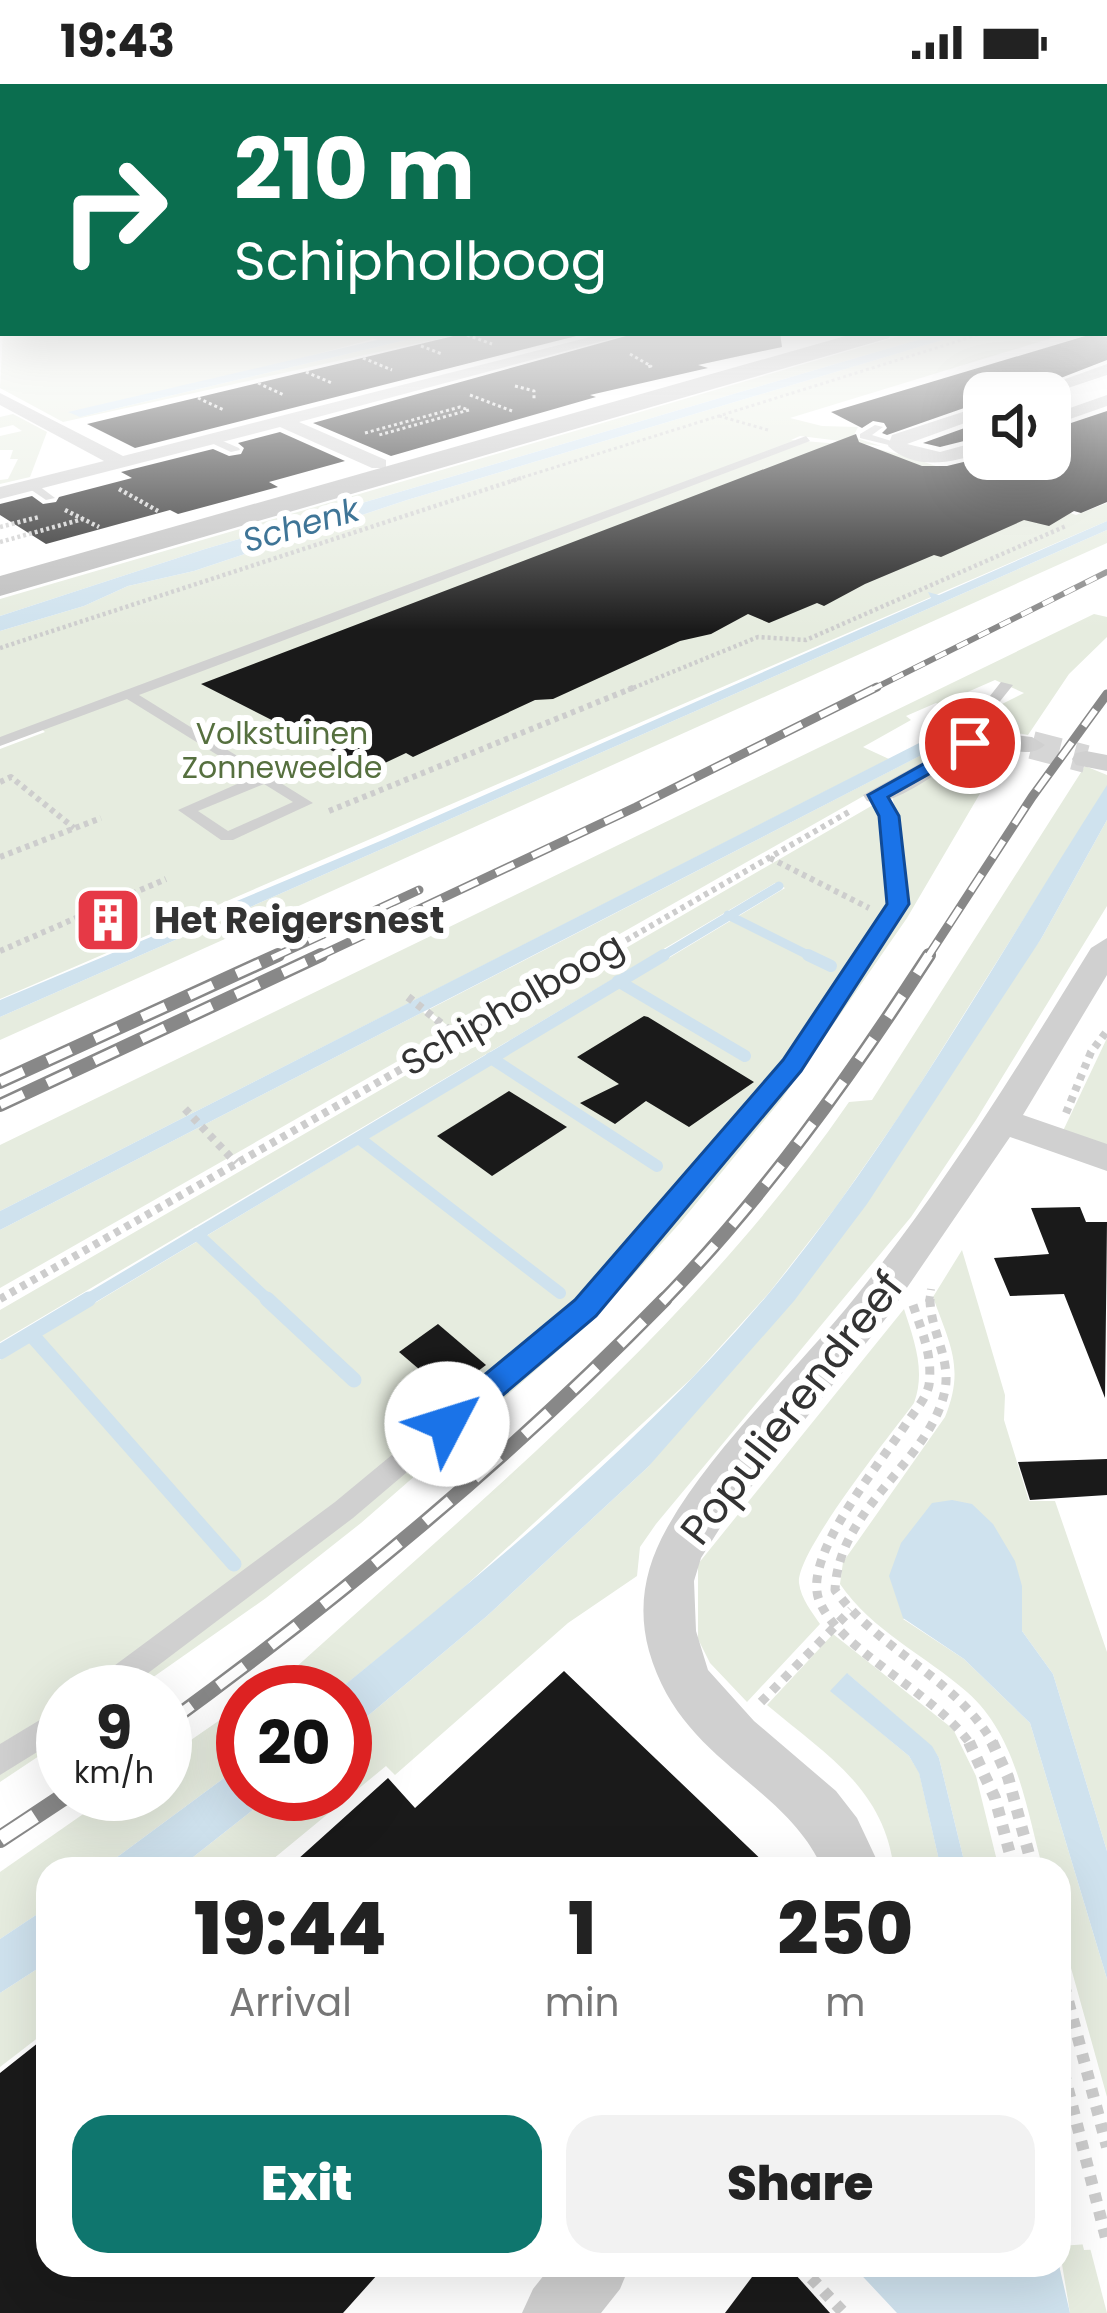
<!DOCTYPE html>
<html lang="en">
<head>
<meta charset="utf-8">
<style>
	body { margin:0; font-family:Poppins,sans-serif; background:#f2f2f2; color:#222; height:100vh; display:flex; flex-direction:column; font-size:45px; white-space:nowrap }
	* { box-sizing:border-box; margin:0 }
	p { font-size:39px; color:#767676 }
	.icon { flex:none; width:66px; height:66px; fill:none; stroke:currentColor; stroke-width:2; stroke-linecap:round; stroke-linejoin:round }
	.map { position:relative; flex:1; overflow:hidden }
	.side { position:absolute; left:36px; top:1773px; width:1035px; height:420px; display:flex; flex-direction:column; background:#fff; border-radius:36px; box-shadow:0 12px 48px #0002 }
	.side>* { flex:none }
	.banner { position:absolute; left:0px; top:0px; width:1107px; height:252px; box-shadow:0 12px 48px #0002; background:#0b6e4f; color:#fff; overflow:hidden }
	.tools { position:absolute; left:963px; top:288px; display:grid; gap:24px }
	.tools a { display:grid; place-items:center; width:108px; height:108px; border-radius:24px; background:#fff; box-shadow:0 12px 48px #0002; font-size:60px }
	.speed { position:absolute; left:36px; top:1581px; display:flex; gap:24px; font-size:60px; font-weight:700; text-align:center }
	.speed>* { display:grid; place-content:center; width:156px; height:156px; border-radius:50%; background:#fff; box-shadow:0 12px 48px #0002; line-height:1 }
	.speed small { font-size:30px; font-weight:400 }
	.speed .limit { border:18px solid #d22; background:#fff; color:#111 }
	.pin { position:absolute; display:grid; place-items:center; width:102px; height:102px; color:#fff; margin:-51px; border:6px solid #fff; border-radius:50%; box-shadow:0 3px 12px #0007 }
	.me { position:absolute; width:132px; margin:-66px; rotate:50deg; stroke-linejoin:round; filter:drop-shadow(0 0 9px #0008) }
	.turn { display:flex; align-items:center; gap:42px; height:252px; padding:0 36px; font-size:54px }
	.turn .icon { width:156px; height:156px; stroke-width:2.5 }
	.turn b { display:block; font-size:84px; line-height:102px }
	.eta { display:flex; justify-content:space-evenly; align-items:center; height:204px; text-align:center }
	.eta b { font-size:72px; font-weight:800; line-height:84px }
	.cta { display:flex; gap:24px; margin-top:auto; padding:24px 36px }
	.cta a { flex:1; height:138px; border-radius:36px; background:#0f766e; color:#fff; font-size:48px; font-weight:800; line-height:138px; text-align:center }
	.cta a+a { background:#f2f2f2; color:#222 }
	.status { display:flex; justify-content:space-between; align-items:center; height:84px; padding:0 60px; background:#fff; direction:ltr }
	.status svg { height:33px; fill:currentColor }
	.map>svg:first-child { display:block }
	.green { fill:#e6ecdf }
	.water { fill:#cfe2ee }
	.pier { fill:#fff }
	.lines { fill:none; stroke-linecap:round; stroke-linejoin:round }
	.stream-far2 { stroke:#cfe2ee; stroke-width:9 }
	.stream-far1 { stroke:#cfe2ee; stroke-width:12 }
	.stream { stroke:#cfe2ee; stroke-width:15 }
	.building { fill:#1a1a1a }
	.street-tunnel { stroke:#d6d6d6; stroke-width:28; stroke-dasharray:28 15; stroke-linecap:butt }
	.path-far5 { stroke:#cdcdcd; stroke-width:3; stroke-dasharray:3 3; stroke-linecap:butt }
	.path-far4 { stroke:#cdcdcd; stroke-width:4.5; stroke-dasharray:3 3; stroke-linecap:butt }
	.path-far3 { stroke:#cdcdcd; stroke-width:6; stroke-dasharray:4.5 4.5; stroke-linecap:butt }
	.path-far2 { stroke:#cdcdcd; stroke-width:8; stroke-dasharray:6 6; stroke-linecap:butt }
	.path-far1 { stroke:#cdcdcd; stroke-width:9; stroke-dasharray:8 8; stroke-linecap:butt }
	.path { stroke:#cdcdcd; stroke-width:12; stroke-dasharray:9 9; stroke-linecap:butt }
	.lane { fill:#d0d0d0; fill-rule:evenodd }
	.street { fill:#d0d0d0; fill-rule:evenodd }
	.secondary { fill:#bdbdbd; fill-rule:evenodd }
	.rail-far4-casing { stroke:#888; stroke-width:6 }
	.rail-far3-casing { stroke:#888; stroke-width:9 }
	.rail-far2-casing { stroke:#888; stroke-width:14 }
	.rail-far1-casing { stroke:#888; stroke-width:15 }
	.rail-casing { stroke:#888; stroke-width:18 }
	.rail-far4 { stroke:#fff; stroke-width:4.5; stroke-dasharray:12; stroke-linecap:butt }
	.rail-far3 { stroke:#fff; stroke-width:6; stroke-dasharray:20; stroke-linecap:butt }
	.rail-far2 { stroke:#fff; stroke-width:9; stroke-dasharray:26; stroke-linecap:butt }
	.rail-far1 { stroke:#fff; stroke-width:10; stroke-dasharray:33; stroke-linecap:butt }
	.rail { stroke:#fff; stroke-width:14; stroke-dasharray:42; stroke-linecap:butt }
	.route { fill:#1a73e8; stroke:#114b97; stroke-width:3 }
	.labels { text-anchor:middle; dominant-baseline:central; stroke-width:12; stroke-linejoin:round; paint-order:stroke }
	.far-park-label { font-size:30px; fill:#56703f; stroke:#fff }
	.far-water-label { font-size:33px; font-style:italic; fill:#3f7597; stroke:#fff }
	.poi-label { font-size:36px; font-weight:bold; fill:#333; stroke:#fff; text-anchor:start }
	.street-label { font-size:36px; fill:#333; stroke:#fff }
	.near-street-label { font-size:42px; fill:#333; stroke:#fff }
</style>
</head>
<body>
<div class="status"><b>19:43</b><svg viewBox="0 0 49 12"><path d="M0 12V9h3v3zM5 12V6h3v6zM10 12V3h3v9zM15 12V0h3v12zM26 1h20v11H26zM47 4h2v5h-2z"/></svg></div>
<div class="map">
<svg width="1107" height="2229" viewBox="0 0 1107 2229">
	<rect width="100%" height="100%" fill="#fff"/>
	<g class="green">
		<polygon points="3,247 364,249 377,254 80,333 436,249 464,249 63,338 0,304"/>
		<polygon points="910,249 941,249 205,465 0,532 0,515"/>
		<polygon points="966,249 1068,249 790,334 822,342 858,343 853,353 881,362 800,352 791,356 866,362 910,373 1076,431 1107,419 1107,437 0,915 0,665 45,648 37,641 0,655 0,547 84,522 128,502 194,487 407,416"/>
		<polygon points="13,330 47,348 30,393 0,400 0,396 8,395 18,375 10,375 13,366 0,366 0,352 22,347 13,341 0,344 0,333"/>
		<polygon points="1107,446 1107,459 0,956 0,933"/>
		<polygon points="1094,530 1107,533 1107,553 1069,590 1028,651 984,643 998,622 1024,609 995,596 963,610 982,619 979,626 941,655 930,645 960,629 936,619 906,632 911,636 863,663 889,675 0,1127 0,1061"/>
		<polygon points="960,651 966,654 452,945 428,926"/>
		<polygon points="983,660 1009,660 907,834 781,1016 680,1139 592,1237 361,1439 266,1514 132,1608 63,1608 63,1656 0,1698 0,1276 785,804 775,799 0,1258 0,1226 873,721 896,733 892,710"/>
		<path d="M1085,682L1107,691V702L907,1021L836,1123L769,1209L692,1294L448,1518L336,1608H260L294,1585C490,1408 698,1237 849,1018L872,1016Z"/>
		<polygon points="1107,736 1107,822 976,1036 911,1133 656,1440 640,1463 637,1492 568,1539 395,1691 386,1682 261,1785 178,1785 273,1710 345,1710 345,1651 487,1532 648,1383 1041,855"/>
		<polygon points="423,928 447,949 0,1204 0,1146"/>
		<polygon points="1107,954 1107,1064 1062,1049"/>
		<path d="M962,1166L1005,1311L1004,1336L1029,1417H1055L1107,1568V1767L1053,1590L1022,1547V1502L903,1535L964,1575L1030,1639L1107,1895V2013L1059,1841V1785H1043C1026,1724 1017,1652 967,1608C925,1571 872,1547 840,1500L843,1478L945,1333C965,1284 950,1261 933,1213Z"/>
		<path d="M904,1225C914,1256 926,1287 914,1319C891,1350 796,1468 799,1499C801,1515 812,1528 820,1540L747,1618L710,1579L698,1555V1480Z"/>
		<path d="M833,1550L953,1645L976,1692L999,1785H966L939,1674L931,1662L848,1590L831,1607L909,1672L919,1688L941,1785H894C884,1704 825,1670 767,1621Z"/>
		<polygon points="243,1620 243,1680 101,1785 48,1785 48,1823 0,1855 0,1788 112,1710 165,1710 165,1674"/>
		<polygon points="48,1878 48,1946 0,1983 0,1909"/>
		<polygon points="1089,2160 1107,2229 1070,2229 1059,2162"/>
	</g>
	<g class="water">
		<polygon points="365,249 436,249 80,333 68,328 377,256"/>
		<polygon points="941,249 966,249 407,416 194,487 128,502 84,522 0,547 0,532 205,465"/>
		<polygon points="1107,437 1107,446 0,933 0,916 385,755 931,514 928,508 939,511"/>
		<polygon points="929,654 943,660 0,1146 0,1127"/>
		<path d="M1107,701V736L1041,855L867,1120L794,1217L648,1383L487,1532L345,1651V1608H336C488,1485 644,1358 770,1208C898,1053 998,871 1107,701Z"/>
		<polygon points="952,1416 972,1420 993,1440 1015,1477 1022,1502 1022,1547 1053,1590 1107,1767 1107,1895 1030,1639 964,1575 903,1534 889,1492 901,1459 932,1419"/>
		<polygon points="847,1589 932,1662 939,1674 966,1785 941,1785 919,1689 909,1672 830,1607"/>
		<polygon points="243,1680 243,1710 273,1710 178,1785 101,1785"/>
		<polygon points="48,1823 48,1878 0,1909 0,1855"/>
		<polygon points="852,2181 1059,2181 1070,2229 897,2229"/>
	</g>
	<polygon class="pier" points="1107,2061 1107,2165 1084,2166 1059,2063"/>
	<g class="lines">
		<g class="stream-far2">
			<polyline points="728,831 814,874"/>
			<polyline points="659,874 779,802"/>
		</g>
		<g class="stream-far1">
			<polyline points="808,871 831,882"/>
			<polyline points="618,897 745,972"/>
			<polyline points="491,974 657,1082"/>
			<polyline points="360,1055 560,1209"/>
			<polyline points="197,1150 270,1218"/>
			<polyline points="84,1218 664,871"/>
		</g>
		<g class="stream">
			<polyline points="267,1215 354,1296"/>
			<polyline points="31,1250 234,1480"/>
			<polyline points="0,1268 89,1215"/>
		</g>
	</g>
	<g class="building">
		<polygon points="466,249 588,249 135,364 87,340"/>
		<polygon points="637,249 780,249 782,263 698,281 708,284 590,311 596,313 391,372 313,339"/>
		<polygon points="1092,250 1107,253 1107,276 1022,309 984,309 984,317 887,351 882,349 887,344 884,339 873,337 862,344 831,328"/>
		<polygon points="1107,327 1107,418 1081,429 1074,427 1049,442 1024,436 941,473 934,471 865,500 824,522 817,519 769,539 748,530 711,550 680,557 553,615 535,616 413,673 406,669 370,686 201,600 856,350 859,358 922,382 947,382 984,373 1050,375 1050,346"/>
		<polygon points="984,337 984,352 940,363 923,359"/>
		<polygon points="280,348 345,377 269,398 278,403 178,430 170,426 46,460 0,431 0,420 32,412 43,420 56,418 59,413 132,394 121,388 213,365 229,372 241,370 244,364 238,359"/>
		<polygon points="644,932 648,933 754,998 689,1043 646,1017 615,1040 580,1019 619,1000 577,973"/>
		<polygon points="509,1007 567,1043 492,1092 437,1052"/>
		<polygon points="1080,1123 1086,1138 1107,1138 1105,1314 1064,1210 1010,1212 994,1174 1049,1170 1031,1124"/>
		<polygon points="438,1240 486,1281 448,1310 399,1268"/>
		<polygon points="1107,1375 1107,1411 1030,1416 1018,1378"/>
		<polygon points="564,1587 771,1785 287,1785 388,1694 415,1724"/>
		<polygon points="48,1951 48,2181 386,2181 343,2229 0,2229 0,1989"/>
		<polygon points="761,2181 787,2181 830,2229 725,2229"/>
	</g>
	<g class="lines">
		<polyline class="street-tunnel" points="1032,661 1086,675"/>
		<g class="path-far5">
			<polyline points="467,251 492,260"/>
			<polyline points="421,262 442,270"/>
			<polyline points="630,270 651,282 647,283"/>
			<polyline points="363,274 392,286"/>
			<polyline points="306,288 332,299"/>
			<polyline points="258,299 284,311"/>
			<polyline points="515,302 534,307 534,315"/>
			<polyline points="470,311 512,327"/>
			<polyline points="198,314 224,326"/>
			<polyline points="719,332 768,346"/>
			<polyline points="365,349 460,323 469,326 379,351"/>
			<polyline points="511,397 984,249"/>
		</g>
		<g class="path-far4">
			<polyline points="119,405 158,427"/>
			<polyline points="65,426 99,443"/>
			<polyline points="0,443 39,433"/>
			<polyline points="0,458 83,435"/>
			<polyline points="0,564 521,394"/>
			<polyline points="628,606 758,553 806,556 1066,442"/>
		</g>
		<g class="path-far3">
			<polyline points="0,698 11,693 74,744"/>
			<polyline points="329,727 635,603"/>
			<polyline points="0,773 101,734"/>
			<polyline points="770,774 869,824"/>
			<polyline points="0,867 166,795"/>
			<polyline points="595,874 852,726"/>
		</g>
		<g class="path-far2">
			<polyline points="408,913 457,952"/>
			<polyline points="185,1025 236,1079"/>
			<polyline points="1066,1029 1091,968 1107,947"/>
			<polyline points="0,1215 600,871"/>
			<polyline points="929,1218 931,1205"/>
		</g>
		<g class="path-far1">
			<path d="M930,1215C930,1246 951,1274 945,1306C931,1377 839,1422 835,1506C879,1567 956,1593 994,1661"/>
			<path d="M913,1221C922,1248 933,1272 929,1301C926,1315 914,1328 906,1340C881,1379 802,1471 819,1516C838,1566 936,1609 971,1661"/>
			<polyline points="761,1618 851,1526"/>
		</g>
		<g class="path">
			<polyline points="969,1658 995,1714 1014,1785"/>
			<polyline points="992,1658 1008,1693 1033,1785"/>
			<polyline points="1059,1883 1107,2063"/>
			<polyline points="1059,1970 1107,2158"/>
			<polyline points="799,2181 844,2229"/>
		</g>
		<g class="lane">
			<polygon points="3,242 3,248 0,249 0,243"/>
			<polygon points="875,341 883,343 872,351 901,360 901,364 860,354 860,350"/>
			<polygon points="211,352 239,364 240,366 231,368 207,357"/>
			<path d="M806,352L810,357L139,611L313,719L233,756H221L178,726L253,693L127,615L0,662V653ZM264,700L293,718L228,747L198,727Z"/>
			<polygon points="27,399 35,399 55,414 46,416 27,403"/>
			<polygon points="1001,598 1013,601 985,636 984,642 994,654 982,657 970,643 971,636"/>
			<polygon points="877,706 882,708 897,732 906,821 799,986 660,1152 593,1230 353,1434 123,1608 87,1608 91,1599 335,1418 577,1218 644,1142 785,978 890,821 881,732 869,711"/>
			<polygon points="63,1622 63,1652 0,1691 0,1660"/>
		</g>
		<g class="street">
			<polygon points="606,249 633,249 299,338 386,376 386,384 372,384 280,343 0,415 0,403 104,377 0,321 0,309 123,372"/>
			<polygon points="1107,280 1107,291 1050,310 1026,309"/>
			<polygon points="1107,311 1107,322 1050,342 1050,331"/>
			<path d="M984,321V332L907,360L940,368L984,356V368C952,379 915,387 888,362L892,351Z"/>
			<path d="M979,647L1032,653L1045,661C1027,678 1002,658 981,665C948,675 900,725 867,717L863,711Z"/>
			<polygon points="1086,667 1107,671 1107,687 1076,681 1072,675 1076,669"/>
			<path d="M1107,854V891L1023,1031L1107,1060V1087L1010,1053L887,1233L727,1433L701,1474L694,1497L696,1547L708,1586L754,1637L836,1707L857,1734L881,1785H823C783,1697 681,1679 649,1567C637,1523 645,1483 667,1444C712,1363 798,1285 857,1211C945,1101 1017,984 1091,864Z"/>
			<polygon points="552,2181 630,2181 620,2205 601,2229 522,2229 533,2205"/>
		</g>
		<polygon class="secondary" points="856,249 892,249 889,254 0,512 0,492"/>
		<defs>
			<polyline id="rail-far4" points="871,606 1107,488"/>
			<g id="rail-far3">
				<polyline points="272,874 419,806"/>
				<polyline points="315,874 636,723 877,603"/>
				<polyline points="927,874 1032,713 1107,610"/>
			</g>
			<g id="rail-far2">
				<polyline points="0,998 278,871"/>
				<polyline points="0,1021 321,871"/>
				<path d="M662,1218C764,1113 850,993 929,871"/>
			</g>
			<path id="rail-far1" d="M165,1641C343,1511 511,1373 665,1215"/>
			<polyline id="rail" points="0,1755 68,1710"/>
		</defs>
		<use href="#rail-far4" class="rail-far4-casing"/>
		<use href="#rail-far3" class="rail-far3-casing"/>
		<use href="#rail-far2" class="rail-far2-casing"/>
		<use href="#rail-far1" class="rail-far1-casing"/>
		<use href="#rail" class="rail-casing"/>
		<use href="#rail-far4" class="rail-far4"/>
		<use href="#rail-far3" class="rail-far3"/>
		<use href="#rail-far2" class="rail-far2"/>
		<use href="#rail-far1" class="rail-far1"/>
		<use href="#rail" class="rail"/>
	</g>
	<linearGradient id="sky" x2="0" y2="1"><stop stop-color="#9ec6ea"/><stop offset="0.43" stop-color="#fff"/><stop offset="1" stop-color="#fff" stop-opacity="0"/></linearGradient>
	<rect width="1107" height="546" fill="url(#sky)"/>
	<polygon class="route" points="970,654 977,655 977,663 888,713 899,732 909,820 801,987 596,1232 458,1349 447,1353 436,1349 431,1340 436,1331 575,1216 783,976 887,820 879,732 868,711"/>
	<defs>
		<symbol id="building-square" viewBox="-11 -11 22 22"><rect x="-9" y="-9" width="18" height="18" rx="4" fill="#e63946" stroke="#fff"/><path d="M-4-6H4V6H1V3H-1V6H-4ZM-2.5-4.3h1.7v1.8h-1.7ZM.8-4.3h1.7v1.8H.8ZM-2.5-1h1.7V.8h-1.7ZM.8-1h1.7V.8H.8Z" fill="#fff"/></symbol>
	</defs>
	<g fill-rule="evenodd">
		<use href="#building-square" x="70" y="798" width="76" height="76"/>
	</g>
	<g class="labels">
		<g class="far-park-label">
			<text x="282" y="649">Volkstuinen<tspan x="282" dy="34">Zonneweelde</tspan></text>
		</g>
		<g class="far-water-label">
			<text transform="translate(301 441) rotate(-16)">Schenk</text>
		</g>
		<g class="poi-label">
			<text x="154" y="836">Het Reigersnest</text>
		</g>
		<g class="street-label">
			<text transform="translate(512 920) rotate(-30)">Schipholboog</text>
		</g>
		<g class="near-street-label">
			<text transform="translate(792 1324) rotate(-52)">Populierendreef</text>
		</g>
	</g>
</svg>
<div class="tools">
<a><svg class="icon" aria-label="sound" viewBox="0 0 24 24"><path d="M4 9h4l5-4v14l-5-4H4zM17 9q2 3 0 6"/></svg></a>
</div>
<div class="speed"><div>9<small>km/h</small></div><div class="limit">20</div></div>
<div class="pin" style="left:970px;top:659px;background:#d93025"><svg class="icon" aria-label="arrive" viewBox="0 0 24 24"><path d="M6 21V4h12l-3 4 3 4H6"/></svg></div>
<svg class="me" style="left:447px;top:1340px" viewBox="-20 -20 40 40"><circle r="19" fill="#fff"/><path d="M0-13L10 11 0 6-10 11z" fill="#1a73e8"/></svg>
<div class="banner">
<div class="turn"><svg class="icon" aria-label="right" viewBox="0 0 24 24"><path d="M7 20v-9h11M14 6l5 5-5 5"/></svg><div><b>210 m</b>Schipholboog</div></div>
</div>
<section class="side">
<div class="eta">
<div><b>19:44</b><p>Arrival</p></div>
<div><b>1</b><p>min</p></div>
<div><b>250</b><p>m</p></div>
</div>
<div class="cta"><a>Exit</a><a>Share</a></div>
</section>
</div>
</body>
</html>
